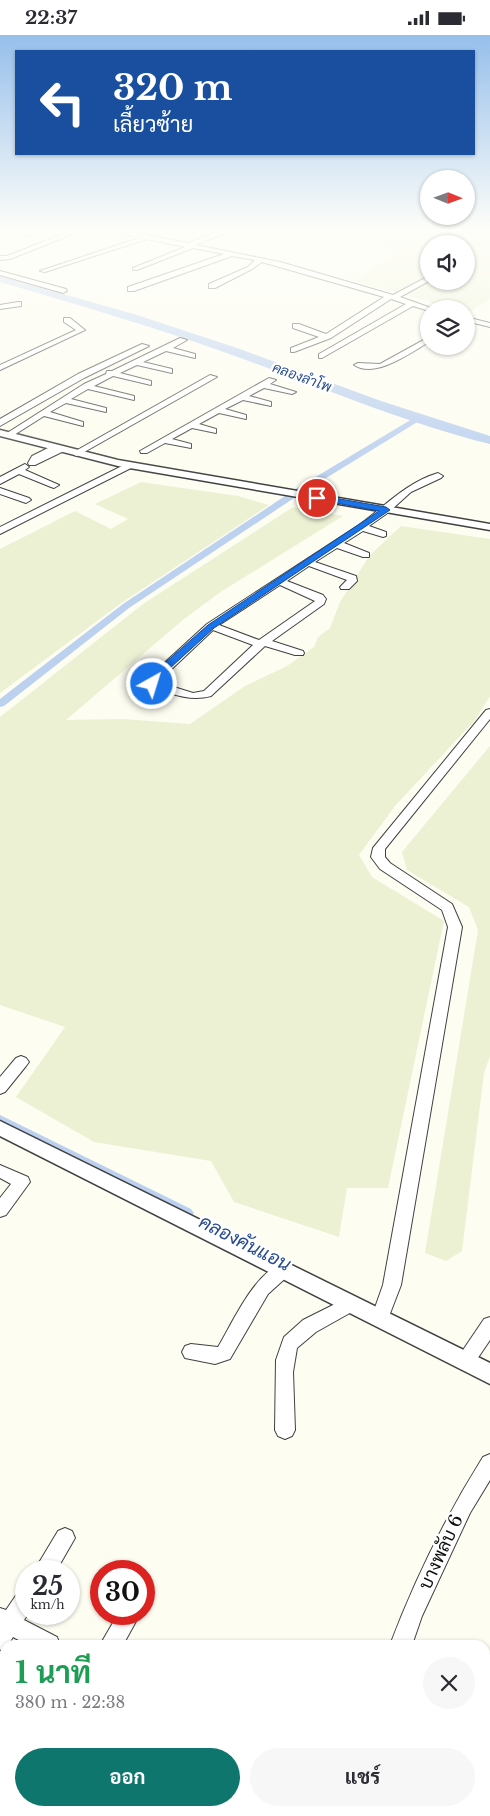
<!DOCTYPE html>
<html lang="th">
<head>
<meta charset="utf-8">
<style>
	body { margin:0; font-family:"Libre Baskerville",Sarabun,serif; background:#f7f7f7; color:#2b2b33; height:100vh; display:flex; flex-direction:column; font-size:19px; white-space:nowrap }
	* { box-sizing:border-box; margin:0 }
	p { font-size:16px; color:#7c7c81 }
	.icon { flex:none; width:28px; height:28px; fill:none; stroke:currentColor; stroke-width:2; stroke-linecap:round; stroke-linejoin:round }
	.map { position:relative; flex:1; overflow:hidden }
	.side { position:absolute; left:0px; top:1605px; width:490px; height:176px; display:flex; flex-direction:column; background:#fff; border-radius:15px 15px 0 0; box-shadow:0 1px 4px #0004 }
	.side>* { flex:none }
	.banner { position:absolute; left:15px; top:15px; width:460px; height:105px; border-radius:0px; box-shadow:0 1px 4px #0004; background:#1a4fa0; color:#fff; overflow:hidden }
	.needle { width:32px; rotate:91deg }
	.controls { position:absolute; left:420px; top:135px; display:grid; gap:10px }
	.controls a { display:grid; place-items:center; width:55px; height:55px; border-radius:50%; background:#fff; box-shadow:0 1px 4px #0004; font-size:25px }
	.speed { position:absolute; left:15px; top:1525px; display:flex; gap:10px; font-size:25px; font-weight:700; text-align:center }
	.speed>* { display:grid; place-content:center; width:65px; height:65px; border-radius:50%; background:#fff; box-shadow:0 1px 4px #0004; line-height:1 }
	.speed small { font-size:12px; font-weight:400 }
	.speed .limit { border:8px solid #d22; background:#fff; color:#111 }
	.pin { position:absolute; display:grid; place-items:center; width:42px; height:42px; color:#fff; margin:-21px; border:2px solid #fff; border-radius:50%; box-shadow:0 1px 5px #0007 }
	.me { position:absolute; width:55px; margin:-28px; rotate:39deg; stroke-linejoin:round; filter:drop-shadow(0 0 4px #0008) }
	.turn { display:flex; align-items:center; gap:18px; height:105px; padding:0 15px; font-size:22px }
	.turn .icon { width:65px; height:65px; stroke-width:2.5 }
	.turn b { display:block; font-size:35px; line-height:42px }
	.round { display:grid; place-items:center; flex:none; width:52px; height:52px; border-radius:26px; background:#f7f7f7 }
	.headline { display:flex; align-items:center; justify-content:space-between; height:85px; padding:0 15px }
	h1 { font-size:30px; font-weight:700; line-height:38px; color:#1e9e55 }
	.cta { display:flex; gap:10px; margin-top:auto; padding:10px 15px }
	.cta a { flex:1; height:58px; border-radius:30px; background:#0f766e; color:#fff; font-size:20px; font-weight:700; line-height:58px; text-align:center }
	.cta a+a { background:#f7f7f7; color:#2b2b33 }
	.status { display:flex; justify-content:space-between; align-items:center; height:35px; padding:0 25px; background:#fff; direction:ltr }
	.status svg { height:14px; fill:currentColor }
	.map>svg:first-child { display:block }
	.farmland { fill:#edf1d4; fill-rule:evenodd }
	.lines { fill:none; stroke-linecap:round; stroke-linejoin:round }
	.canal { fill:#bcd0ef; fill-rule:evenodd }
	.river { fill:#bcd0ef; fill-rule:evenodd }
	.minor-tunnel { stroke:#d9d9cf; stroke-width:8; stroke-dasharray:8 4; stroke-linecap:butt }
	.minor-casing { stroke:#414141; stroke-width:2 }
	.tertiary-casing { stroke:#414141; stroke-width:3 }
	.minor { fill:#fff; fill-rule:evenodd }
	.tertiary { fill:#fff; fill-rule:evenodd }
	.route { fill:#1a73e8; stroke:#114b97 }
	.labels { text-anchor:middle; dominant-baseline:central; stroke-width:5; stroke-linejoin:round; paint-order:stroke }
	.far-water-label { font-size:14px; font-style:italic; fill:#274b91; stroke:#fff }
	.near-street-label { font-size:18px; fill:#0e0e0e; stroke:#fff }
	.near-water-label { font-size:19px; font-style:italic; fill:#274b91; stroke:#fff }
</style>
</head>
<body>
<div class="status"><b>22:37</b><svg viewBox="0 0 49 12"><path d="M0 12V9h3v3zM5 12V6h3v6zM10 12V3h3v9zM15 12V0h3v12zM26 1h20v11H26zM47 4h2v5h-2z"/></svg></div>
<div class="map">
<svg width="490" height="1781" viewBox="0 0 490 1781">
	<rect width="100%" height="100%" fill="#fdfdf1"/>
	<g class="farmland">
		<path d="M370,196H490V264L469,277L466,276V274H456L354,246L401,215L377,209L391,200ZM429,209H466V246H429Z"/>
		<polygon points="141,447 238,461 269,470 120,569 0,658 0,514 75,476 111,494 128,484 95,469"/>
		<polygon points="293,472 343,481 222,556 184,584 66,685 123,684 190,689 245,651 287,631 314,612 318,602 330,593 340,567 370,520 401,491 490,504 490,661 475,685 395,771 359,820 372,842 444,886 388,1153 347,1153 339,1202 234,1167 211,1126 94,1107 16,1062 65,992 0,970 0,682 143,569"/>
		<polygon points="490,711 490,1021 484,1038 462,1216 446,1226 425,1218 478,895 469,872 407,835 402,817"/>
	</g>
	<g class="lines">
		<g class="canal">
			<polygon points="417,381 424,383 300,459 129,573 4,671 0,672 0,664 123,569 294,455"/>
			<polygon points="0,1080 191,1174 194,1178 191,1182 186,1184 181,1182 0,1092"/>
		</g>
		<path class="river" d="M0,241L137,280L240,314L381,366L490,401V409C402,387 317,350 232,320C155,292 78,270 0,247Z"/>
		<polyline class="minor-tunnel" points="76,197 79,196"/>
		<defs>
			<g id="minor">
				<polygon points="0,196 8,196 0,200"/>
				<polygon points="14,196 25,196 33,199 30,201"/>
				<polygon points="71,196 74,198 73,199 10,224 0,225 0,221 7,221"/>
				<polygon points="113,196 125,196 188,208 221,196 224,198 223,199 196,210 280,227 393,260 429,241 429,246 400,262 434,274 429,274 429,276 413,271 322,323 319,323 319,319 406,269 391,264 331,303 294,317 291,317 291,313 319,302 293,293 293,289 299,289 326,299 384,262 262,227 252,234 215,253 209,253 209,249 248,232 255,225 232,221 134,256 128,256 128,252 224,219 193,213 137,235 133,235 133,233 185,212 147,204 45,237 40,236 139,203"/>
				<polygon points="0,236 66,254 67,256 63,258 0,240"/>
				<polygon points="18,267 21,267 21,271 0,274 0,270"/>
				<polygon points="466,282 490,288 490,292 466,286"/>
				<polygon points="64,283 70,283 85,295 0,335 0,330 76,295 64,287"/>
				<path d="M429,302V307C410,318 375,344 354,330L358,328L380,329Z"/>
				<polygon points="180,303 187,305 173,313 195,319 195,323 166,316 143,327 172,334 172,338 137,330 120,338 151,346 151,350 113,341 94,351 134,361 134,365 88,354 71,364 106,373 106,377 66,368 50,377 83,387 83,391 44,381 11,402 4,400 84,349 106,339 107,336 112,336"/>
				<polygon points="142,309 149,311 84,343 0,391 0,384 78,339"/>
				<polygon points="210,340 217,342 79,420 76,421 72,418"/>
				<polygon points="269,343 276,345 270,349 296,357 292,359 264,353 249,361 271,367 271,371 243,365 225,374 246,380 246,384 219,378 199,389 216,394 216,398 192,393 172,404 191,409 191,413 165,408 147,418 141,418 140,416"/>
				<polygon points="54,410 58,414 62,412 66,415 35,430 29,430 28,428 32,421"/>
				<polygon points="130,427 134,430 133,432 0,499 0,492"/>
				<polygon points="25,429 29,432 25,435 59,450 54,453 51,452 19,439 0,449 0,442"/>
				<path d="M438,438L443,441L441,443L411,457L389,477L369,491L386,497V501L383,502L363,496L344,508L369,518V522H363L337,513L315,527L356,541L357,546L349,554H341L340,552L347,545L309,531L287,546L323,560L326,564L324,569L272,606L303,616L304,618L303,620H295L265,611L211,661C189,667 169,658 148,651L146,649L150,641L207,589L359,490C384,472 407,447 438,438ZM280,550L315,566L259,605L219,590ZM213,595L253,610L204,656L193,658L158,647Z"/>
				<polygon points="0,453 29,463 31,465 26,468 0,459"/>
				<polygon points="490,674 490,684 385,814 385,822 390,828 452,869 462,892 401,1250 386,1289 380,1292 374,1289 371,1284 383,1250 448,892 442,875 380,834 371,822 373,813 486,675"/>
				<polygon points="21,1021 26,1023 29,1027 26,1031 5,1057 0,1059 0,1042 16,1023"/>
				<polygon points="0,1130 28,1142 30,1147 6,1180 0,1182 0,1163 11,1149 0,1143"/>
				<path d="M283,1228L289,1230L292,1235L289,1240L268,1259L230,1324L215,1329L185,1323L182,1317L185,1311L191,1309L218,1312C233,1287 254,1238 283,1228Z"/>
				<polygon points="351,1261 357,1264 360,1269 357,1274 316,1297 297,1313 293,1337 295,1395 292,1401 285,1404 278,1401 275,1395 276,1325 284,1302 303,1285"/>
				<polygon points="490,1282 490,1305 471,1333 465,1335 459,1333 456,1327 459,1321 484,1284"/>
				<path d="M490,1419V1445L470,1478L422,1581L412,1610H390C415,1544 446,1481 483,1422Z"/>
				<polygon points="65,1493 72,1496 75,1503 56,1536 34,1536 58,1496"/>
				<polygon points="26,1553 26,1579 28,1579 24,1585 57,1602 60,1610 28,1610 13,1602 8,1610 5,1610 5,1613 0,1615 0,1573 6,1575 19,1556"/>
				<polygon points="118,1579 140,1579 123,1610 100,1610"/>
				<polygon points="5,1767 5,1776 22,1776 20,1781 0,1781 0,1773"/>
				<polygon points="205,1776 228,1776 227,1781 203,1781"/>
				<polygon points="330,1776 353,1776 352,1781 328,1781"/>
			</g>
			<g id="tertiary">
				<polygon points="0,395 118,425 490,489 490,495 118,431 0,401"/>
				<polygon points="0,1086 490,1328 490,1349 0,1101"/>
			</g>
		</defs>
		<use href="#minor" class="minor-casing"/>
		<use href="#tertiary" class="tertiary-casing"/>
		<use href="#minor" class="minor"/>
		<use href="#tertiary" class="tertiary"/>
	</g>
	<linearGradient id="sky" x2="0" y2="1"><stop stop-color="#96bfeb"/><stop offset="0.44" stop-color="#fefef9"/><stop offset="1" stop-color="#fefef9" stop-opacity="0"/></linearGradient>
	<rect width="490" height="445" fill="url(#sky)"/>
	<polygon class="route" points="317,460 386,472 390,475 214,593 158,644 156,651 149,651 148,649 150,641 208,590 379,476 314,464 313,463"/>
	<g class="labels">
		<g class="far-water-label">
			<text transform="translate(302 342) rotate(20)">คลองลำโพ</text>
		</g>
		<g class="near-street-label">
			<text transform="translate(441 1517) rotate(-65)">บางพลับ 6</text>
		</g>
		<g class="near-water-label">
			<text transform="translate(245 1208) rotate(27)">คลองคันแอน</text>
		</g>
	</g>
</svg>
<div class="controls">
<a><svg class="needle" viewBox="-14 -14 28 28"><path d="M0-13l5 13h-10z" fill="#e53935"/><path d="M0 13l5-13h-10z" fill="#7c7c81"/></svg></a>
<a><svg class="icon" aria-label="sound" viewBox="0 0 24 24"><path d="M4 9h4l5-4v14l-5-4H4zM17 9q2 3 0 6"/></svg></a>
<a><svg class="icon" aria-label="layers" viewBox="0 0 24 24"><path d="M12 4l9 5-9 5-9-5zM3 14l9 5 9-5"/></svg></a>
</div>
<div class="speed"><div>25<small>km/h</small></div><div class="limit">30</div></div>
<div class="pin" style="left:317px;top:463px;background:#d93025"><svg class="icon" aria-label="arrive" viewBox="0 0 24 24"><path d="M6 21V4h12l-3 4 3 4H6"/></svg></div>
<svg class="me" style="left:152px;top:649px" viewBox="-20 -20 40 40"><circle r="17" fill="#1a73e8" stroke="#fff" stroke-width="3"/><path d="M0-11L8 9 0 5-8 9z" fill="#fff"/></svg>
<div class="banner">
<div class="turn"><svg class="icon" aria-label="left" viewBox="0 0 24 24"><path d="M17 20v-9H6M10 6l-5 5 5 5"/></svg><div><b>320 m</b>เลี้ยวซ้าย</div></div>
</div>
<section class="side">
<div class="headline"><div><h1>1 นาที</h1><p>380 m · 22:38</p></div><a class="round"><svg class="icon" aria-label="close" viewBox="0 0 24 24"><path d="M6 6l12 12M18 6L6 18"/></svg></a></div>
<div class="cta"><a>ออก</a><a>แชร์</a></div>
</section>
</div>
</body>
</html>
